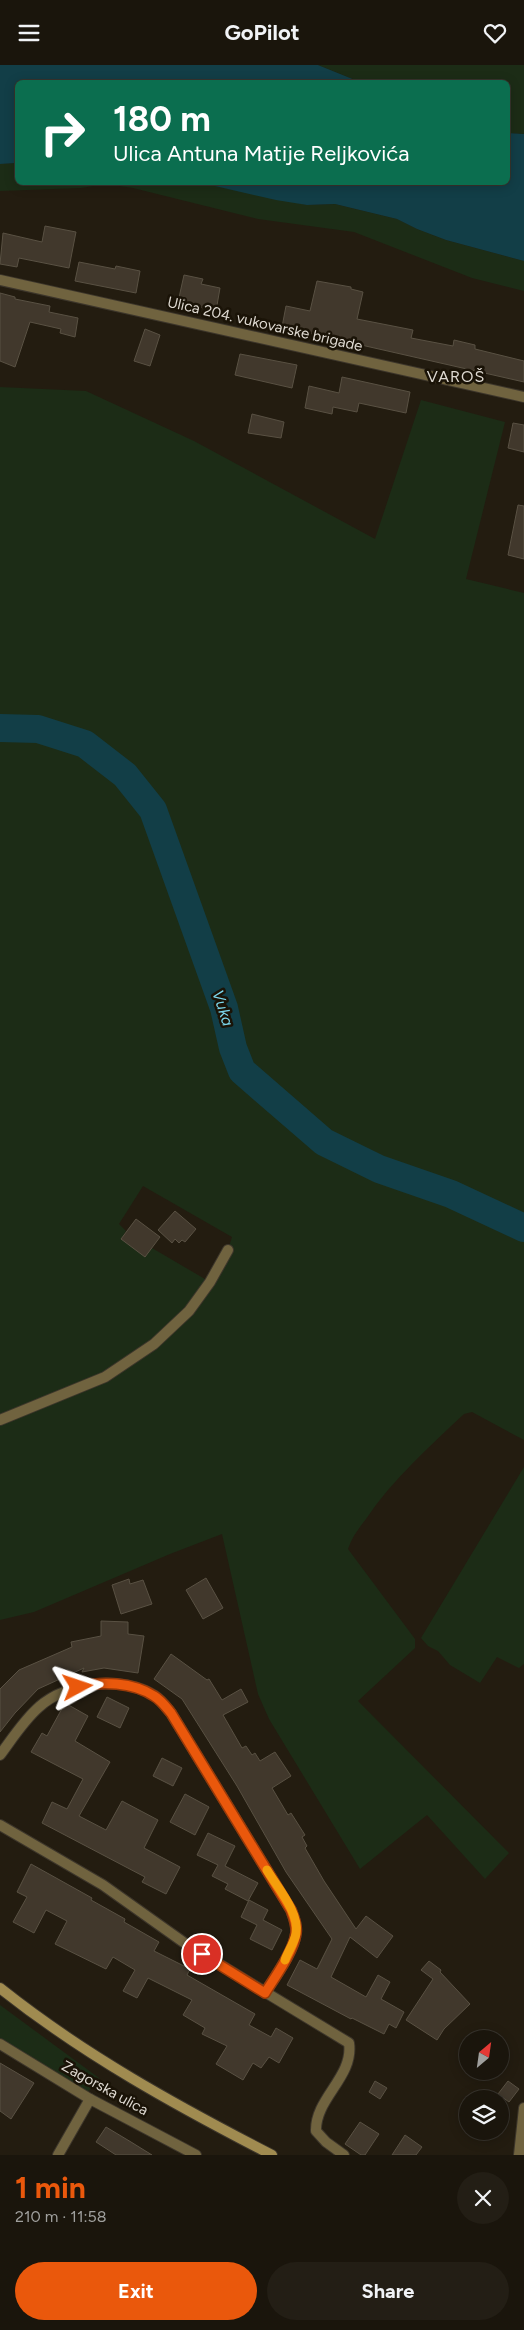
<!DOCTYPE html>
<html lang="en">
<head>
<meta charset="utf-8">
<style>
	body { margin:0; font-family:Figtree,sans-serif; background:#231e15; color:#f1f3f6; height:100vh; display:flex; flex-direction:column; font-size:19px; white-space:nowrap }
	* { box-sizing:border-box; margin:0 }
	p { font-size:16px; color:#9f9f9d }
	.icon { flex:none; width:28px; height:28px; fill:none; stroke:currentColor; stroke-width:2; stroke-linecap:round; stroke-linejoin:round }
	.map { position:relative; height:2090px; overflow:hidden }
	.sheet { display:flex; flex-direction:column; background:#1a150c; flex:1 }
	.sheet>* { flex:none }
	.top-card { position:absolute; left:15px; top:15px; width:495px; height:105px; border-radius:8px; box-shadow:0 2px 12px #0003,0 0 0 1px #38342d; background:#0b6e4f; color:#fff; overflow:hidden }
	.needle { width:32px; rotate:29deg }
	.tools { position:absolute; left:459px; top:1965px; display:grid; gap:10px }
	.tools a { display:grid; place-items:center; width:50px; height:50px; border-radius:50%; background:#1a150c; box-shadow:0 2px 12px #0003,0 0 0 1px #38342d; font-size:25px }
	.pin { position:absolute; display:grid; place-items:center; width:42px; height:42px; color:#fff; margin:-21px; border:2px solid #fff; border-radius:50%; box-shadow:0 1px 5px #0007 }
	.me { position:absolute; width:55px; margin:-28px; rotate:85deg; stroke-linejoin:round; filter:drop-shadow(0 0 4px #0008) }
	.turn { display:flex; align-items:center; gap:18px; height:105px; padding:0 15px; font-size:22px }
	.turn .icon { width:65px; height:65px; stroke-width:2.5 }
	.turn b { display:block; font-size:35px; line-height:42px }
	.round { display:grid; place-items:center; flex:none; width:52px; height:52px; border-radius:26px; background:#231e15 }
	.head { display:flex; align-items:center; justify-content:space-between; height:85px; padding:0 15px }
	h1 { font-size:30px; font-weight:700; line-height:38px; color:#ea580c }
	.cta { display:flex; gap:10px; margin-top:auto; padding:10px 15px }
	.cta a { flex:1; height:58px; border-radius:30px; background:#ea580c; color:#fff; font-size:20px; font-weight:700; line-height:58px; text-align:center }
	.cta a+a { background:#231e15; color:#f1f3f6 }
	header { display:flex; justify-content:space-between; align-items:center; height:65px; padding:0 15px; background:#1a150c; font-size:22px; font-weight:700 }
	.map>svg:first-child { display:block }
	.green { fill:#1c2c16; fill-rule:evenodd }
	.water { fill:#123e47 }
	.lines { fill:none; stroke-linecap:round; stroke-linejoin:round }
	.river { stroke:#123e47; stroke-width:28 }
	.building { fill:#41382c; stroke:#595143 }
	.minor-casing { stroke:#3d362b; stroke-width:12 }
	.tertiary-casing { stroke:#3d362b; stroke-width:12 }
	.secondary-casing { stroke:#3d362b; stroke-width:12 }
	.minor { stroke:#70633f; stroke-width:10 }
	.tertiary { stroke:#70633f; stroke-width:10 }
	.secondary { stroke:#a08b50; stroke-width:10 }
	.route-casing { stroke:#983908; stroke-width:12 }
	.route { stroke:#ea580c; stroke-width:9 }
	.slow { stroke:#f59e0b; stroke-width:9 }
	.labels { text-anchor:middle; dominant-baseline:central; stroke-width:5; stroke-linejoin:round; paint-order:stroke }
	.street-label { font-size:15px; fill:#ded9d1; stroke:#1a1307 }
	.neighbourhood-label { font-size:16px; letter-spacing:1px; fill:#ded9d1; stroke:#1a1307 }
	.water-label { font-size:16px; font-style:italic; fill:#7bd6eb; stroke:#1a1307 }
</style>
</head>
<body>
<header><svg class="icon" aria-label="menu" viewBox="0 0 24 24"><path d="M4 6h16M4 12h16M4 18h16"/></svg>GoPilot<svg class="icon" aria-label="heart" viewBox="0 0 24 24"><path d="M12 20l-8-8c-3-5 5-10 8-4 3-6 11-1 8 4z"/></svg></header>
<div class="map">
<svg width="524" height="2090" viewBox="0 0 524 2090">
	<rect width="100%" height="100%" fill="#231c10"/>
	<g class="green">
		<polygon points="318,0 524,0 524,69 508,68 508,18 360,17"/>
		<polygon points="17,98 18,118 202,118 307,140 335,139 397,154 417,164 446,175 524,196 524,226 472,213 354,167 258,154 133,123 106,119 81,123 0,126 0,99"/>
		<path d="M0,322L86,326L194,376L375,474L421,335L505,357L466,514L524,528V1158L522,1162L524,1163V1375L472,1347L464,1349C429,1382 393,1414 366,1454C359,1463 352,1472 348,1484L415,1574V1583L358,1636L509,1788L485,1814L427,1750L360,1804L269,1654L258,1629L222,1469L170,1489L34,1547L0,1555ZM143,1121L232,1172L228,1185L210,1217L152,1183L145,1192L121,1174L126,1166L119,1159Z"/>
		<polygon points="524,1402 524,1599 519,1603 497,1592 480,1618 450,1600 438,1586 428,1581 421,1573"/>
		<polygon points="0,1940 99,2013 87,2028 0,1979"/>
	</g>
	<g class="water">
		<polygon points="0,0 318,0 360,17 18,18 17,98 0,99"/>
		<polygon points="508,68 524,69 524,196 446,175 417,164 397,154 335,139 307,140 276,135 202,118 508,118"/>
	</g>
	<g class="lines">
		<polyline class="river" points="0,663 38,664 85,679 125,710 153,745 224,943 233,983 242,1006 324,1077 379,1104 451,1129 524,1163"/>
	</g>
	<g class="building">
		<polygon points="45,161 76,167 69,203 19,193 17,202 0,199 3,168 42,177"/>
		<polygon points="79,197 115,204 116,201 140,206 136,228 75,216"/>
		<polygon points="184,210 203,214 201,219 220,223 216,246 178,237"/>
		<polygon points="317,216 351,222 351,224 363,227 357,254 413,265 411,273 453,281 454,275 475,280 475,284 524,296 524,317 282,262 286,241 310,246"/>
		<polygon points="0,228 15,232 15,234 50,241 49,247 78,253 75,272 60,268 61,264 30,257 15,302 0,296"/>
		<polygon points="145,264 160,270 150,301 134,296"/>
		<polygon points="240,289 297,300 292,323 235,310"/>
		<polygon points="342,312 410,327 406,348 359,338 357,347 333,342 332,349 305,343 309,321 339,328"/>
		<polygon points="252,349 284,357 281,373 248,368"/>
		<polygon points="513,358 524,360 524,387 508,383"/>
		<polygon points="518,440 524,441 524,494 508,490"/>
		<polygon points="175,1146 196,1164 185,1177 182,1175 179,1178 175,1174 172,1178 158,1165"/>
		<polygon points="136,1154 160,1172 145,1192 121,1174"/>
		<polygon points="206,1513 223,1543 203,1554 186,1525"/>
		<polygon points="129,1514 130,1519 143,1515 152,1539 121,1549 112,1520"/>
		<polygon points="101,1556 128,1557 128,1569 144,1571 138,1608 104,1603 82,1607 84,1603 38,1624 15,1648 0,1667 0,1624 19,1605 72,1582 71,1577 101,1571"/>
		<polygon points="171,1589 207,1615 209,1614 222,1635 241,1624 248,1637 223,1650 242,1683 246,1681 252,1690 255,1688 260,1696 275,1687 291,1711 272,1723 288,1750 291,1748 305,1770 302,1772 307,1781 305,1783 324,1816 356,1864 366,1851 393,1871 377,1893 350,1872 331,1912 366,1932 378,1910 390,1917 381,1934 404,1947 396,1963 389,1959 384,1969 352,1953 351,1954 287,1920 300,1895 317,1904 332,1874 286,1807 237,1721 182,1634 154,1614"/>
		<polygon points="107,1632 129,1643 120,1663 97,1652"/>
		<polygon points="65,1638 88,1651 75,1676 110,1697 79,1751 106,1765 122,1736 158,1755 144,1783 180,1802 166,1829 142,1817 145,1812 42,1758 52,1737 67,1744 83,1714 31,1687 42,1668 47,1671"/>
		<polygon points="162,1693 182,1703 173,1721 153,1711"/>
		<polygon points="185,1729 209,1742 195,1770 170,1757"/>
		<polygon points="208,1768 235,1781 225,1801 258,1818 248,1836 225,1824 228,1819 212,1811 218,1800 197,1790"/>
		<polygon points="31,1799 92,1833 91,1835 125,1854 124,1857 159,1877 154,1886 190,1904 187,1910 255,1949 249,1960 271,1972 276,1963 293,1973 279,1998 269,1992 261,2003 253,1998 243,2015 216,1999 227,1981 202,1969 205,1963 183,1950 192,1935 148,1913 137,1933 123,1926 135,1905 113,1892 106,1904 55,1879 67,1856 46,1845 34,1868 13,1857 27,1832 17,1827"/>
		<polygon points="249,1835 268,1845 263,1855 282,1865 272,1885 250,1874 257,1860 241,1852"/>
		<polygon points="429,1896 441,1905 440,1907 470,1939 444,1964 437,1975 406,1955 433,1914 421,1905"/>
		<polygon points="0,1998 34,2018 11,2054 0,2046"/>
		<polygon points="375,2016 387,2023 380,2034 369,2027"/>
		<polygon points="508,2016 519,2024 509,2037 498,2029"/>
		<polygon points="360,2057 379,2069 365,2090 361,2090 345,2079"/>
		<polygon points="106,2062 131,2077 152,2090 116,2090 96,2077"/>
		<polygon points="405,2070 422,2082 416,2090 392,2090"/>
	</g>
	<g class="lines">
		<defs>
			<g id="minor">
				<polyline points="0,1355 105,1312 154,1279 189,1246 210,1217 228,1185"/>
				<path d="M0,1690C12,1674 24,1655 39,1642C66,1617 124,1610 155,1631C161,1635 166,1642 171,1648L291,1845C294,1853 297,1860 296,1868C294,1886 275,1912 265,1928"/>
				<path d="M0,1760L103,1820L186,1879L349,1978C354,2012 315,2033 316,2066L326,2077L344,2090"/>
				<polyline points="0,1979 90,2034 196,2090"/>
				<polyline points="58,2090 90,2034"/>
				<polyline points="519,2090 524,2043"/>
			</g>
			<polyline id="tertiary" points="0,215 524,332"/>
			<path id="secondary" d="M0,1923C84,1990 177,2041 272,2090"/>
		</defs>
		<use href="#minor" class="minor-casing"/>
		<use href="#tertiary" class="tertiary-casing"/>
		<use href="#secondary" class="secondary-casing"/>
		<use href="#minor" class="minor"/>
		<use href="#tertiary" class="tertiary"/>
		<use href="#secondary" class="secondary"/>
	</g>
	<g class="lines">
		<defs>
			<path id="route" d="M78,1622C101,1616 133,1617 154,1631C161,1635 166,1642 171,1648L291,1845C294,1853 297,1860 296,1868C294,1886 275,1912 265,1928L202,1889"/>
		</defs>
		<use href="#route" class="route-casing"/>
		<use href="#route" class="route"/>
		<path class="slow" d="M267,1805C277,1822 300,1848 296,1869C294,1878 288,1887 285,1895"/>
	</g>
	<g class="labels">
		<g class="street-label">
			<text transform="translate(265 259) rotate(13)">Ulica 204. vukovarske brigade</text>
			<text transform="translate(105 2023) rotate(29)">Zagorska ulica</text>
		</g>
		<g class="neighbourhood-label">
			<text x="456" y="311">VAROŠ</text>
		</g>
		<g class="water-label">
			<text transform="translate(223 943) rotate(72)">Vuka</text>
		</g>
	</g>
</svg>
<div class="tools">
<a><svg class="needle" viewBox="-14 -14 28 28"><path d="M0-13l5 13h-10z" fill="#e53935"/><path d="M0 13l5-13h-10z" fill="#9f9f9d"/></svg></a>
<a><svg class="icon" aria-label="layers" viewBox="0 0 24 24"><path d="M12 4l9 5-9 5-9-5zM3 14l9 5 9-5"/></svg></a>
</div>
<div class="pin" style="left:202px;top:1889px;background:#d93025"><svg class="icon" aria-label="arrive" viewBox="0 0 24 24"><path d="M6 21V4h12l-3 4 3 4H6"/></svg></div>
<svg class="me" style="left:78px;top:1622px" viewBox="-20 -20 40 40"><path d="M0-17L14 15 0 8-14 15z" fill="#ea580c" stroke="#fff" stroke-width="4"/></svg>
<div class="top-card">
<div class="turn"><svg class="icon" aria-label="right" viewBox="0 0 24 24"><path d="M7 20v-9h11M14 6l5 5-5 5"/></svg><div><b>180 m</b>Ulica Antuna Matije Reljkovića</div></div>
</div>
</div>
<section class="sheet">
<div class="head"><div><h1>1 min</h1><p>210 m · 11:58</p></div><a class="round"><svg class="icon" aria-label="close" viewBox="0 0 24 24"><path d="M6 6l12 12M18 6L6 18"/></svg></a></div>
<div class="cta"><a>Exit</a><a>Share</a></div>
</section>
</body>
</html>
